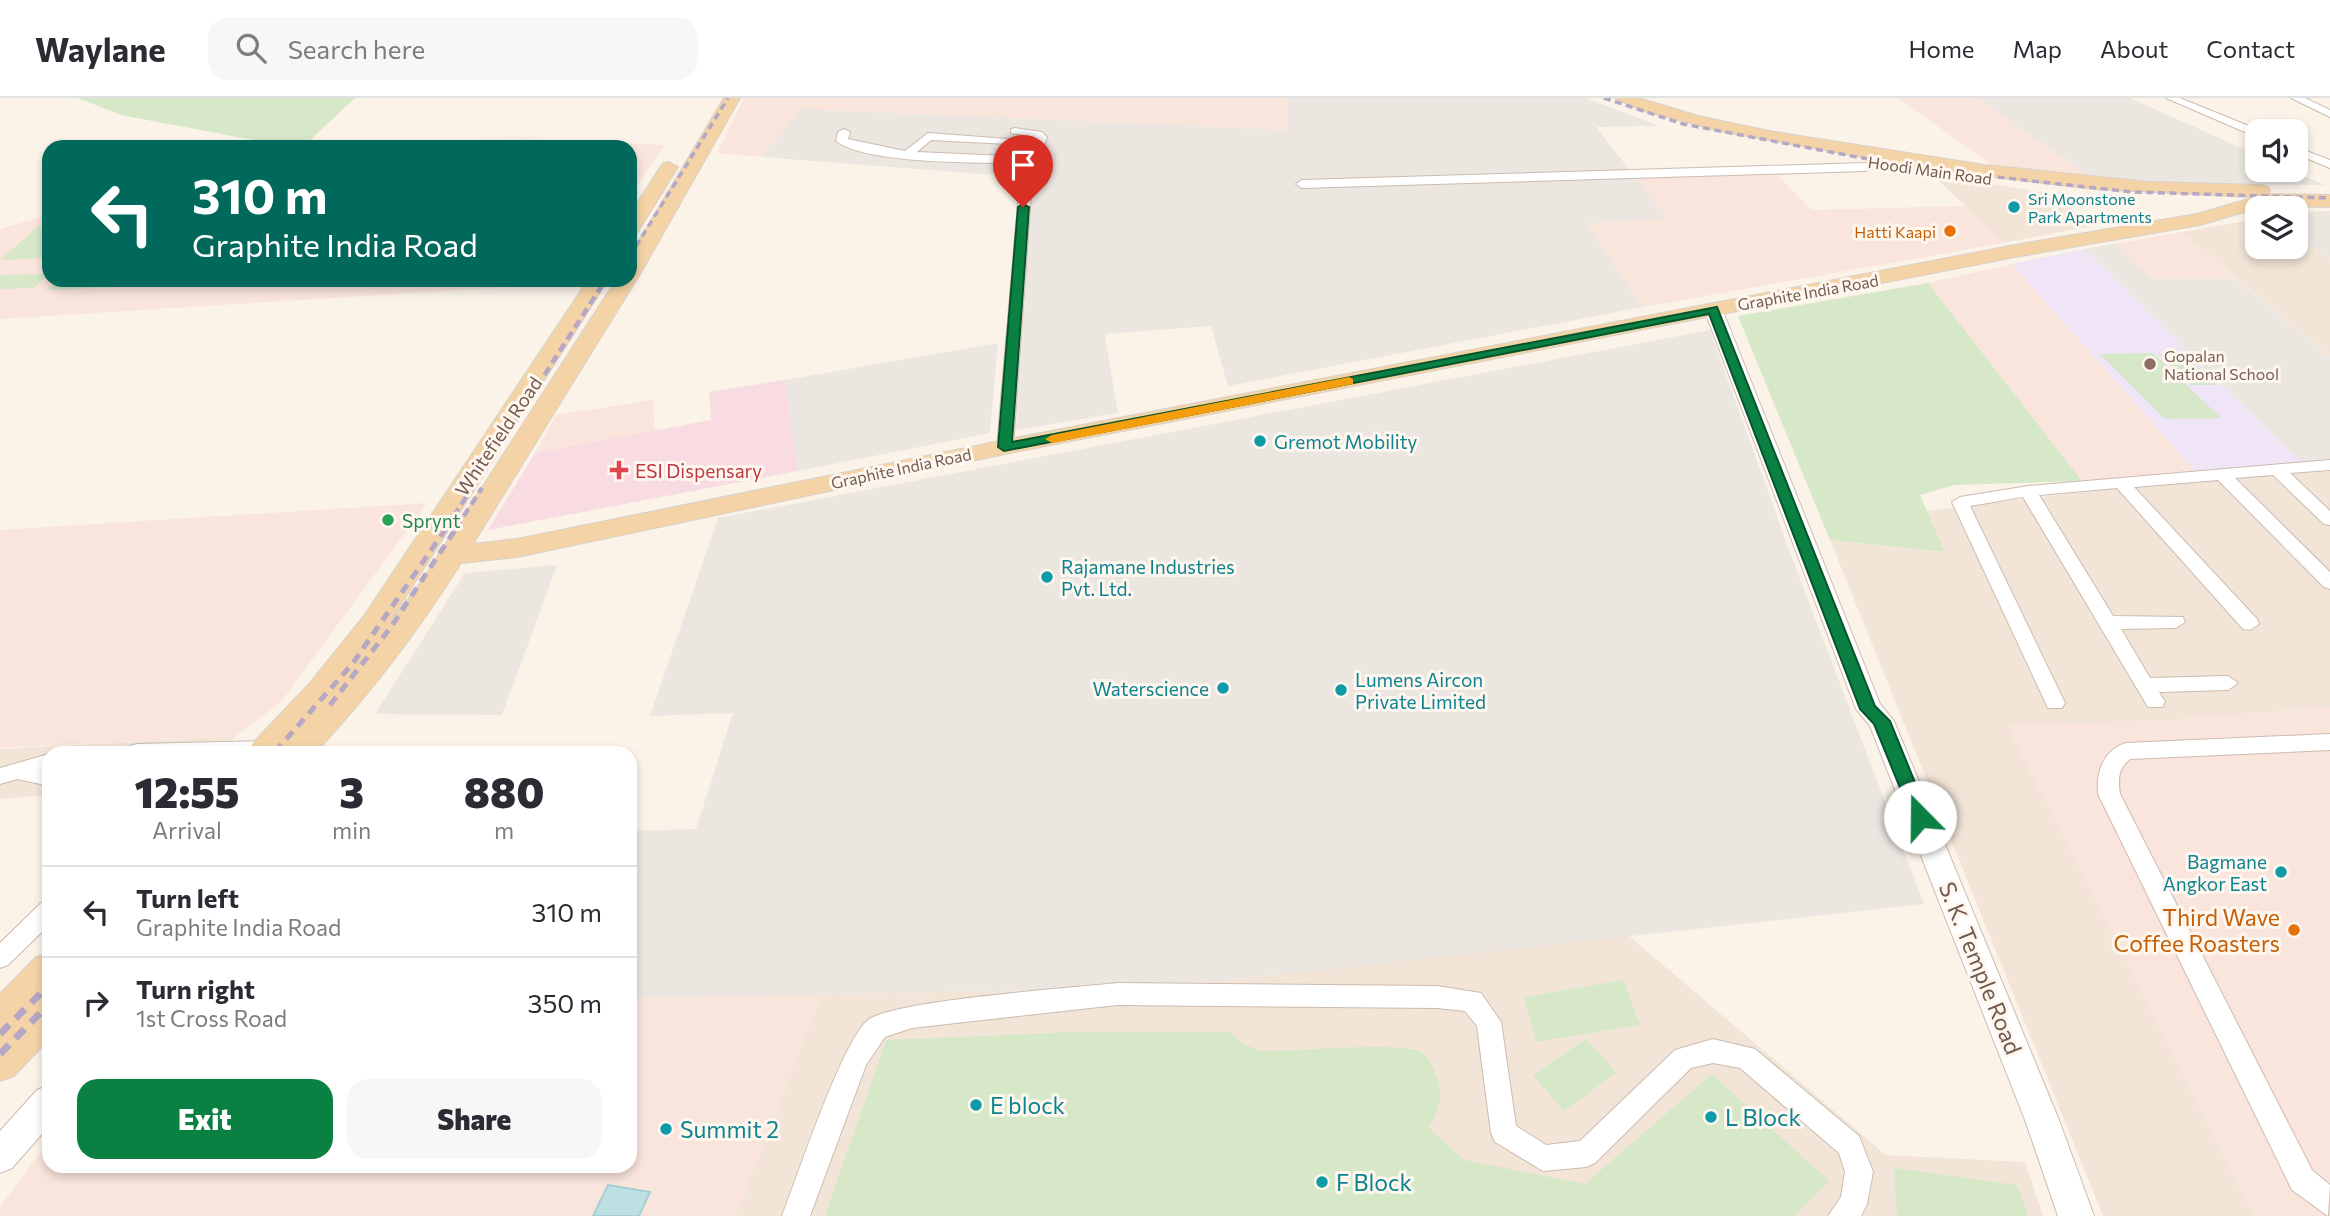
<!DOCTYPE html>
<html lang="en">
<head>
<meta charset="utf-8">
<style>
	body { margin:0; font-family:Commissioner,sans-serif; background:#f7f7f7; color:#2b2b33; height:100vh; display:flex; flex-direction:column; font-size:26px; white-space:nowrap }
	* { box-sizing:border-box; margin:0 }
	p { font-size:23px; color:#7c7c81 }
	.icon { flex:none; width:38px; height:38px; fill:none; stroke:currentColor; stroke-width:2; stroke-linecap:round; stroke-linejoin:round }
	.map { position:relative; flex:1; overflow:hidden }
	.drawer { position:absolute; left:42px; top:648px; width:595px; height:427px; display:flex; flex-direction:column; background:#fff; border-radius:21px; box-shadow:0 4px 10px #0003 }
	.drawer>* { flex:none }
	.top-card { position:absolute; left:42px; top:42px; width:595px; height:147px; border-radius:21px; box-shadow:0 4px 10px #0003; background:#00695c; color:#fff; overflow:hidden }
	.tools { position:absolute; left:2245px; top:21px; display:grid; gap:14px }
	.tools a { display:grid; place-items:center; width:63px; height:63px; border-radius:14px; background:#fff; box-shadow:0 4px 10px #0003; font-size:35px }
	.pin { position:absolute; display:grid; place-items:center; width:60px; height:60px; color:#fff; margin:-72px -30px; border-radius:50% 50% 50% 0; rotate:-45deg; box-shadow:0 0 7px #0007 }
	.pin .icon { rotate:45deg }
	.me { position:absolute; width:77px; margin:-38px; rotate:338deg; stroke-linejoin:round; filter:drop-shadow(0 0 5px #0008) }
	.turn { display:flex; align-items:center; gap:24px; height:147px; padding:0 35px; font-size:32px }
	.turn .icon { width:91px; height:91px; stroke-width:2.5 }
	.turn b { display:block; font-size:49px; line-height:60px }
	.eta { display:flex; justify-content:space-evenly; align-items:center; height:119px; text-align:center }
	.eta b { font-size:42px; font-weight:800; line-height:49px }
	.primary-button { display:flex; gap:14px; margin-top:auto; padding:14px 35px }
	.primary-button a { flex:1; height:80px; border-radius:21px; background:#0b8043; color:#fff; font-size:28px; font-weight:800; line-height:80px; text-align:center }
	.primary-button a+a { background:#f7f7f7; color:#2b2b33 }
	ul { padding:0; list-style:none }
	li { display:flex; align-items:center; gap:21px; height:91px; padding:0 35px; border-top:2px solid #e1e1e2 }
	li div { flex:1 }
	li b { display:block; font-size:26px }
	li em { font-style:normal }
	header { display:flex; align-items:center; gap:42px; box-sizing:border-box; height:98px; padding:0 35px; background:#fff; border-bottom:2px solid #e1e1e2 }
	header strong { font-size:33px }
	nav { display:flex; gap:38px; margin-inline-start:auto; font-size:24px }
	.search { width:490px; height:63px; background:#f7f7f7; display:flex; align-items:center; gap:18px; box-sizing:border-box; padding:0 24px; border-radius:21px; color:#7c7c81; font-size:26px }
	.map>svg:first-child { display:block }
	.residential { fill:#f2e5d7 }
	.commercial { fill:#fae5dd }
	.industrial { fill:#ece6e1 }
	.education { fill:#f0e5f7 }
	.medical { fill:#f8dce1 }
	.green { fill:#d6e8c8 }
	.water { fill:#bee0e3; stroke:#a5cfd4; stroke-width:2 }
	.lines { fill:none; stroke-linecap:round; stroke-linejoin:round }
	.minor-casing { stroke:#ccbbaf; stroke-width:2 }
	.tertiary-casing { stroke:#ccbbaf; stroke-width:2 }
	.primary-casing { stroke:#d8d1cd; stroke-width:2 }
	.minor { fill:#fff; fill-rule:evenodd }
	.tertiary { fill:#fff; fill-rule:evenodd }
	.primary { fill:#f4d4a6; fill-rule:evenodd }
	.rail-far3 { stroke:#b6a7c4; stroke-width:3.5; stroke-dasharray:7 4.5; stroke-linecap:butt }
	.rail-far2 { stroke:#b6a7c4; stroke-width:4.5; stroke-dasharray:9 5; stroke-linecap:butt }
	.rail-far1 { stroke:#b6a7c4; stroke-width:5; stroke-dasharray:10 7; stroke-linecap:butt }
	.rail { stroke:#b6a7c4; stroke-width:7; stroke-dasharray:13 9; stroke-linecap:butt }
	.route { fill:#0b8043; stroke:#07532c; stroke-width:2 }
	.slow { fill:#f59e0b }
	.culture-dot { fill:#0f9aa8; stroke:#fef7ef; stroke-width:2.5 }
	.food-dot { fill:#e8710a; stroke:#fef7ef; stroke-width:2.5 }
	.education-dot { fill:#8d6e63; stroke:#fef7ef; stroke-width:2.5 }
	.health-dot { fill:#e0444e; stroke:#fef7ef; stroke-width:2.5 }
	.leisure-dot { fill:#2e9e5b; stroke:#fef7ef; stroke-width:2.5 }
	.labels { text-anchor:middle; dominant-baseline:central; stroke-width:6; stroke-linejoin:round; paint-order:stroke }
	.far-street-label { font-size:16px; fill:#735a4e; stroke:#fef7ef }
	.far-culture-label { font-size:16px; fill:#0d838f; stroke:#fef7ef; text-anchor:start }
	.far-food-label { font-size:16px; fill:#c56008; stroke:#fef7ef; text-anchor:end }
	.far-education-label { font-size:16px; fill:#785e54; stroke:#fef7ef; text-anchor:start }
	.street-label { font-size:19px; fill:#735a4e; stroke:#fef7ef }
	.culture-label { font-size:19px; fill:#0d838f; stroke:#fef7ef; text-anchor:start }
	.health-label { font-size:19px; fill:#be3a42; stroke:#fef7ef; text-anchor:start }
	.leisure-label { font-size:19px; fill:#27864d; stroke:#fef7ef; text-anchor:start }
	.near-food-label { font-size:23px; fill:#c56008; stroke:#fef7ef; text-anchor:end }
	.near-street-label { font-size:23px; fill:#735a4e; stroke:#fef7ef }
	.near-culture-label { font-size:23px; fill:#0d838f; stroke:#fef7ef; text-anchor:start }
</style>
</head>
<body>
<header>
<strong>Waylane</strong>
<div class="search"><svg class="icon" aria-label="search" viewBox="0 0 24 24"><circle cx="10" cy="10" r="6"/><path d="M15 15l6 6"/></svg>Search here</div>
<nav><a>Home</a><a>Map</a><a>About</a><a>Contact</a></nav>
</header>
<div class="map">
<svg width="2330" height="1118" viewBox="0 0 2330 1118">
	<rect width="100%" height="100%" fill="#fbf3e8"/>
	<g class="residential">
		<polygon points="1933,77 2054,96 2092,128 2003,145"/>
		<polygon points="2257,121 2258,149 2296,149 2296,136 2330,161 2330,259 2181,134"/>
		<polygon points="2330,373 2330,609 2161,623 2008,628 2254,1118 2103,1118 1830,442 1944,454 1927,413 2181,382"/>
		<polygon points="236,638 219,654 49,654 49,697 0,701 0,651"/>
		<polygon points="1628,837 1886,1057 2025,1064 2043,1118 0,1118 0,1109 49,1043 49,1068 630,1068 630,900 1156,890"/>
	</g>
	<g class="commercial">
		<polygon points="744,0 1288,0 1289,3 1287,32 801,11 761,59 717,55"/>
		<polygon points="1898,0 1977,0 2092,80 1995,69"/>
		<polygon points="530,41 665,47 630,97 630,49 290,49 308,44"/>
		<polygon points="1775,74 1811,112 1965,108 2003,145 1643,209 1586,126 1666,120 1633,78"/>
		<polygon points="49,117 49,182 571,182 569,185 0,221 0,131"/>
		<polygon points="2181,134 2236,181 2152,181 2114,146"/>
		<polygon points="2012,166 2195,373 2082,383 1928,185"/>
		<polygon points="653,302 655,333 535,355 556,317"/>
		<polygon points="427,405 281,604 236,638 0,650 0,432"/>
		<polygon points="2330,609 2330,1118 2254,1118 2007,628 2161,623"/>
		<polygon points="822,896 736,1118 0,1118 0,1109 49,1043 49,1068 630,1068 630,900"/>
	</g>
	<g class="industrial">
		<polygon points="1288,0 1585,0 1660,28 1596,29 1667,120 1587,126 1643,209 1228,288 1211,228 1105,236 1118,315 1016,332 1033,80 761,59 801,11 1287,32"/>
		<polygon points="1977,0 2130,0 2257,57 2258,72 2290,72 2325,87 2176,86 2092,80"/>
		<polygon points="2330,113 2330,161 2296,136 2296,114"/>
		<polygon points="2114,146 2152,181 2236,181 2330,259 2330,361 2302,365 2084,151"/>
		<polygon points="1710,232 1789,452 1924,806 1156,890 630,900 630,733 696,731 733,615 650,618 718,420"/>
		<polygon points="998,245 990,335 798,373 785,282"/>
		<polygon points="557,467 502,617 375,616 465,475"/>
	</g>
	<polygon class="education" points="2084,151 2302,365 2195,373 2012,166"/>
	<polygon class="medical" points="785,282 798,373 488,432 535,355 711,322 709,294"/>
	<g class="green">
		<polygon points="78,0 355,0 308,44 291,49 121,17"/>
		<polygon points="39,128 49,128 49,160 0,162"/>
		<polygon points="49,176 33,190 0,191 0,177"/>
		<polygon points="57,182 280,182 47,192"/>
		<polygon points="1928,185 2082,383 1954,387 1920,397 1945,454 1830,442 1738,218"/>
		<polygon points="2153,255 2221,320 2165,321 2100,256"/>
		<polygon points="2183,255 2217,287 2191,287 2158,256"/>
		<polygon points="1623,882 1640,927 1536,944 1524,899"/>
		<path d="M1074,934H1231L1243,946L1261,953C1291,954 1405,942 1423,955C1430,960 1434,972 1437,979C1444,997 1438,1014 1429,1030L1464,1062L1585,1086L1712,976L1829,1083L1793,1118H825L886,942Z"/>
		<polygon points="1586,941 1616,974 1564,1013 1533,977"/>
		<polygon points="1894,1070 2017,1087 2028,1118 1897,1118"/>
	</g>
	<polygon class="water" points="608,1087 650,1094 639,1118 593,1118"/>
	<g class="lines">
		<defs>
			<g id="minor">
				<polygon points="2166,0 2180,0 2261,33 2258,33 2258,39 2254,38"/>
				<polygon points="2291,0 2305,0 2330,12 2330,19"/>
				<path d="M1015,30L1042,34L1047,39L1032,82L1013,349L1005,354L997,349L1020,82L1026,66C984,64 867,67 836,43L838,34L844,31L850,34L848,41L905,53L928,35L1034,43L1035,39L1011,35V31ZM931,42L1029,47H1033L1028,59L917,54Z"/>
				<polygon points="2296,49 2330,62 2330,70 2296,56"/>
				<polygon points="1882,61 1886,63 1886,67 1865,73 1302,90 1296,86 1302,82 1865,65"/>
				<polygon points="2330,362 2330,372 2290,375 2330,413 2330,427 2324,426 2273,377 2235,380 2330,474 2330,491 2324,489 2218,382 2134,389 2257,521 2259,526 2250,532 2243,531 2117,390 2039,397 2113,518 2183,519 2185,524 2176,530 2121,531 2150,580 2228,578 2238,585 2228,592 2159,594 2165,604 2162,609 2148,609 2023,399 1970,408 2065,605 2062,610 2048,610 1952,404 1960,399 2028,388"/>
				<path d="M2330,636V652L2130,661C2118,671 2118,681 2120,696L2312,1072L2330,1087L2328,1118L2292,1092L2098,696C2096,674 2103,652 2126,645Z"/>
				<polygon points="267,643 274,645 275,654 127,654 130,648 137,646"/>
				<polygon points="49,656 49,688 18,681 0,686 0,670"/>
				<polygon points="49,802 49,827 8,867 0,870 0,845 41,805"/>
				<path d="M1117,885L1437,888L1481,895L1501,924L1516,1028L1546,1047L1580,1043L1675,952L1713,941L1755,951L1859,1038L1873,1074L1867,1106L1861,1118H1828L1841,1099L1845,1074L1839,1055L1740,970L1713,965L1691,970L1595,1065L1586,1069L1543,1073L1495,1044L1491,1035L1477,928L1465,913L1437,910L1117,907L912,930L885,939L866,967L810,1118H782C797,1080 842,943 868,922C894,902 1074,890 1117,885Z"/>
			</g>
			<g id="tertiary">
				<polygon points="1713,206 1722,211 1880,606 1894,623 2059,1022 2094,1118 2058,1118 2025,1022 1870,628 1856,611 1704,211"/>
				<polygon points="49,987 49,1028 12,1070 0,1075 0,1033 37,992"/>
			</g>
			<g id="primary">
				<path d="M724,0H740L640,176L473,446L517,441L1005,342L2015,147L2197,116L2255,99L2094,91L1928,71L1720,33L1641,12L1615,0H1639L1698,18L1769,33L1984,67L2150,84L2261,87L2268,89L2270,93L2268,96L2330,97V109L2265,108L2200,127L2015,159L1005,356L517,459L461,465C419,532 370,596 316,654H248L253,645L310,585L364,518L588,182H608L387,528L421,484L616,182H630V158Z"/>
				<polygon points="669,64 678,69 637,135 630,137 630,116 663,65"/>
				<polygon points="49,855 49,941 14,978 0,983 0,896 36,859"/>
			</g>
		</defs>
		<use href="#minor" class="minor-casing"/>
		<use href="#tertiary" class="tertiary-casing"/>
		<use href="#primary" class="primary-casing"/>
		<use href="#minor" class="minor"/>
		<use href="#tertiary" class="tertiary"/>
		<use href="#primary" class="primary"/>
		<g class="rail-far3">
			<polyline points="1604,0 1683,26 1915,70 2133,94 2330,100"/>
			<polyline points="630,158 728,0"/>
			<polyline points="600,190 605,182"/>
		</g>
		<g class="rail-far2">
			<polyline points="446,430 601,189"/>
			<polyline points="456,430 482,390"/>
		</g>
		<g class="rail-far1">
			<polyline points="330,607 391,529 457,429"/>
			<polyline points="275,654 353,565 447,429"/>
		</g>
		<g class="rail">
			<polyline points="0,936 49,887"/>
			<polyline points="0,956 49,906"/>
		</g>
	</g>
	<polygon class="route" points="1023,106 1029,109 1012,344 1717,209 1875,608 1890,623 1929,719 1926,724 1914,724 1874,626 1860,611 1709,216 1004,353 998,349 1018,109"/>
	<polygon class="slow" points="1349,279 1353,281 1353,286 1052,345 1045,341 1052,337"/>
	<g class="culture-dot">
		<circle cx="2014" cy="109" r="7"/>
		<circle cx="1260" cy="343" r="7"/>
		<circle cx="1047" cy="479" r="7"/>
		<circle cx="1223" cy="590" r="7"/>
		<circle cx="1341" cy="592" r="7"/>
		<circle cx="2281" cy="774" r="7"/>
		<circle cx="976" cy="1007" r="7"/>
		<circle cx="1711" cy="1019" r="7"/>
		<circle cx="666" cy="1031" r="7"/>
		<circle cx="1322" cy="1084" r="7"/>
	</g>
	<g class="food-dot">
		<circle cx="1950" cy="133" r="7"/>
		<circle cx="2294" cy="832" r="7"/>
	</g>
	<circle class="education-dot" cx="2150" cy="266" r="7"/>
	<path class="health-dot" d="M615.5 361.5h7v7h7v7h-7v7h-7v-7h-7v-7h7z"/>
	<circle class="leisure-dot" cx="388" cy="422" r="7"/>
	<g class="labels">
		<g class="far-street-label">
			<text transform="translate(1930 72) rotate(8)">Hoodi Main Road</text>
			<text transform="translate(1808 194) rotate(-10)">Graphite India Road</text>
			<text transform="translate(901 370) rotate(-12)">Graphite India Road</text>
		</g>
		<g class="far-culture-label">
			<text x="2028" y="100">Sri Moonstone<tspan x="2028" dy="18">Park Apartments</tspan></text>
		</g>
		<g class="far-food-label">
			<text x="1936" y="133">Hatti Kaapi</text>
		</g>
		<g class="far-education-label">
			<text x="2164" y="257">Gopalan<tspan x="2164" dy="18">National School</tspan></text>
		</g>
		<g class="street-label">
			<text transform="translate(498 338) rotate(-56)">Whitefield Road</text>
		</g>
		<g class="culture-label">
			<text x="1274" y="343">Gremot Mobility</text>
			<text x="1061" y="468">Rajamane Industries<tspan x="1061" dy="22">Pvt. Ltd.</tspan></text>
			<text x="1355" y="581">Lumens Aircon<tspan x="1355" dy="22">Private Limited</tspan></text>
			<text x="1209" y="590" text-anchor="end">Waterscience</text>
			<text x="2267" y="763" text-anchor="end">Bagmane<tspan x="2267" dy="22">Angkor East</tspan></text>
		</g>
		<g class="health-label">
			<text x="635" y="372">ESI Dispensary</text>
		</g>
		<g class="leisure-label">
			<text x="402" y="422">Sprynt</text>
		</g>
		<g class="near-food-label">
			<text x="2280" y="819">Third Wave<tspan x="2280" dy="26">Coffee Roasters</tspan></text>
		</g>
		<g class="near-street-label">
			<text transform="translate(1981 870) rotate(68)">S. K. Temple Road</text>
		</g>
		<g class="near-culture-label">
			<text x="990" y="1007">E block</text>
			<text x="1725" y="1019">L Block</text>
			<text x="680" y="1031">Summit 2</text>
			<text x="1336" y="1084">F Block</text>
		</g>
	</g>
</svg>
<div class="tools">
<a><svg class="icon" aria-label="sound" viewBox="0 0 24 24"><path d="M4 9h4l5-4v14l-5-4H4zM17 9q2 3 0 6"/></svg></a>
<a><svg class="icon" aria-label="layers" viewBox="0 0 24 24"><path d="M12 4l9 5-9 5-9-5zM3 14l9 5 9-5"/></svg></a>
</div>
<div class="pin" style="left:1023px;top:109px;background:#d93025"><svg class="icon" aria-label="arrive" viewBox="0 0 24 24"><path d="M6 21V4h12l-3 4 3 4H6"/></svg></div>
<svg class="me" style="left:1920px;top:719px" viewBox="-20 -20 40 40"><circle r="19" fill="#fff"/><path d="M0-13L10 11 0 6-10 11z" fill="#0b8043"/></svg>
<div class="top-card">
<div class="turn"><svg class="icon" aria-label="left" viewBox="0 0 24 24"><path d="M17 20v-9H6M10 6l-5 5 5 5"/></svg><div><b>310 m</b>Graphite India Road</div></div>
</div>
<section class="drawer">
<div class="eta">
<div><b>12:55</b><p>Arrival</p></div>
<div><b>3</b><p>min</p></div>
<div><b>880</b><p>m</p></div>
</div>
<ul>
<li><svg class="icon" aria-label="left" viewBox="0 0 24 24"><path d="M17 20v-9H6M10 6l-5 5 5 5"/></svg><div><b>Turn left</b><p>Graphite India Road</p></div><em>310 m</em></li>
<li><svg class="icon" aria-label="right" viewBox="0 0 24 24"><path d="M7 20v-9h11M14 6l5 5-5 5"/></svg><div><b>Turn right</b><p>1st Cross Road</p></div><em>350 m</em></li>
</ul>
<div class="primary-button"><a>Exit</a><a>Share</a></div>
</section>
</div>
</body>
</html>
